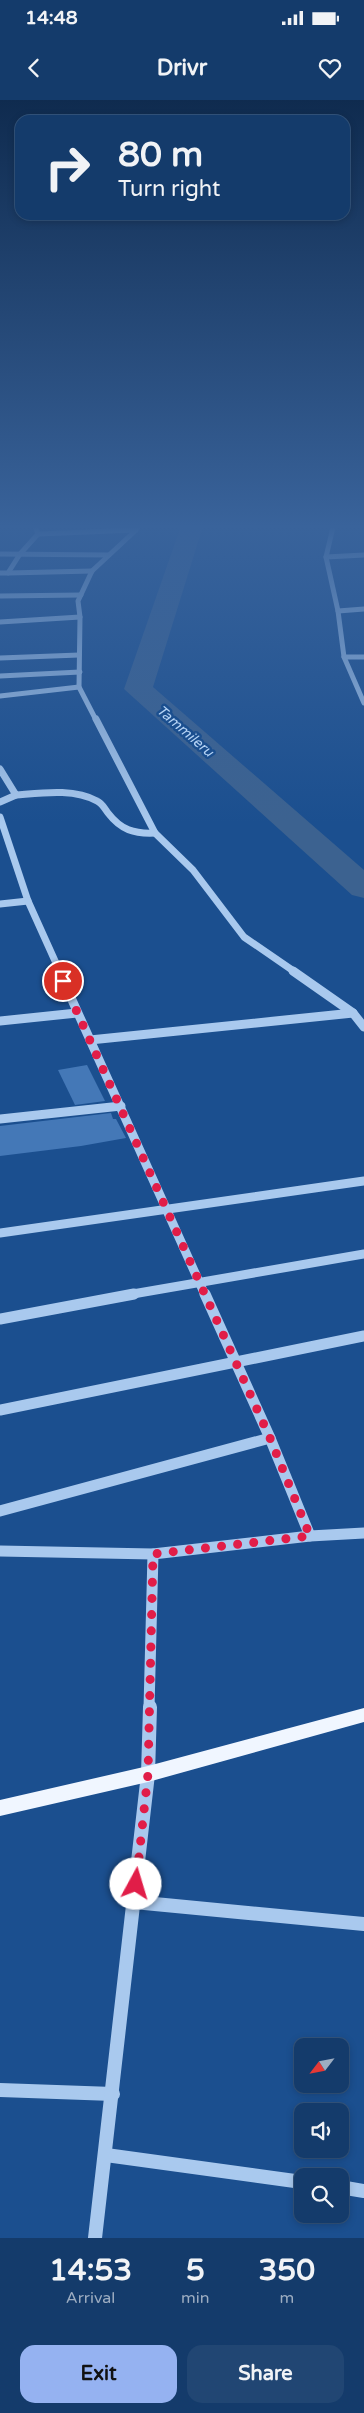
<!DOCTYPE html>
<html lang="en">
<head>
<meta charset="utf-8">
<style>
	body { margin:0; font-family:"Varela Round",sans-serif; background:#214673; color:#f1f3f6; height:100vh; display:flex; flex-direction:column; font-size:19px; white-space:nowrap }
	* { box-sizing:border-box; margin:0 }
	p { font-size:16px; color:#9dadc1 }
	.icon { flex:none; width:28px; height:28px; fill:none; stroke:currentColor; stroke-width:2; stroke-linecap:round; stroke-linejoin:round }
	.map { position:relative; height:2138px; overflow:hidden }
	.sheet { display:flex; flex-direction:column; background:#143b6b; flex:1 }
	.sheet>* { flex:none }
	.top-card { position:absolute; left:15px; top:15px; width:335px; height:105px; border-radius:15px; box-shadow:0 2px 8px #0003,0 0 0 1px #33557e; background:#143b6b; color:#f1f3f6; overflow:hidden }
	.needle { width:32px; rotate:238deg }
	.controls { position:absolute; left:294px; top:1938px; display:grid; gap:10px }
	.controls a { display:grid; place-items:center; width:55px; height:55px; border-radius:10px; background:#143b6b; box-shadow:0 2px 8px #0003,0 0 0 1px #33557e; font-size:25px }
	.pin { position:absolute; display:grid; place-items:center; width:42px; height:42px; color:#fff; margin:-21px; border:2px solid #fff; border-radius:50%; box-shadow:0 1px 5px #0007 }
	.me { position:absolute; width:55px; margin:-28px; rotate:6deg; stroke-linejoin:round; filter:drop-shadow(0 0 4px #0008) }
	.turn { display:flex; align-items:center; gap:18px; height:105px; padding:0 20px; font-size:22px }
	.turn .icon { width:65px; height:65px; stroke-width:2.5 }
	.turn b { display:block; font-size:35px; line-height:42px }
	.eta { display:flex; justify-content:space-evenly; align-items:center; height:85px; text-align:center }
	.eta b { font-size:30px; font-weight:800; line-height:35px }
	.primary-button { display:flex; gap:10px; margin-top:auto; padding:10px 20px }
	.primary-button a { flex:1; height:58px; border-radius:15px; background:#95b2f1; color:#111; font-size:20px; font-weight:800; line-height:58px; text-align:center }
	.primary-button a+a { background:#214673; color:#f1f3f6 }
	.status { display:flex; justify-content:space-between; align-items:center; height:35px; padding:0 25px; background:#143b6b; direction:ltr }
	.status svg { height:14px; fill:currentColor }
	header { display:flex; justify-content:space-between; align-items:center; height:65px; padding:0 20px; background:#143b6b; font-size:22px; font-weight:800 }
	.map>svg:first-child { display:block }
	.lines { fill:none; stroke-linecap:round; stroke-linejoin:round }
	.river { fill:#3c6290; fill-rule:evenodd }
	.building { fill:#4478b7 }
	.minor-far4 { stroke:#a9c9ee; stroke-width:5 }
	.minor-far3 { stroke:#a9c9ee; stroke-width:7 }
	.minor-far2 { stroke:#a9c9ee; stroke-width:9 }
	.minor-far1 { stroke:#a9c9ee; stroke-width:11 }
	.minor { stroke:#a9c9ee; stroke-width:14 }
	.major { fill:#f0f6ff; fill-rule:evenodd }
	.route { stroke:#e11d48; stroke-width:9; stroke-dasharray:0 16.2 }
	.labels { text-anchor:middle; dominant-baseline:central; stroke-width:5; stroke-linejoin:round; paint-order:stroke }
	.far-water-label { font-size:14px; font-style:italic; fill:#b5d3f5; stroke:#1b4f8f }
</style>
</head>
<body>
<div class="status"><b>14:48</b><svg viewBox="0 0 49 12"><path d="M0 12V9h3v3zM5 12V6h3v6zM10 12V3h3v9zM15 12V0h3v12zM26 1h20v11H26zM47 4h2v5h-2z"/></svg></div>
<header><svg class="icon" aria-label="back" viewBox="0 0 24 24"><path d="M15 5l-7 7 7 7"/></svg>Drivr<svg class="icon" aria-label="heart" viewBox="0 0 24 24"><path d="M12 20l-8-8c-3-5 5-10 8-4 3-6 11-1 8 4z"/></svg></header>
<div class="map">
<svg width="364" height="2138" viewBox="0 0 364 2138">
	<rect width="100%" height="100%" fill="#1b4f8f"/>
	<g class="lines">
		<polygon class="river" points="182,423 204,423 153,587 364,770 364,798 352,795 124,589"/>
	</g>
	<g class="building">
		<polygon points="87,965 105,1001 75,1005 58,970"/>
		<polygon points="111,1013 113,1019 116,1019 126,1038 81,1046 0,1056 0,1026"/>
	</g>
	<g class="lines">
		<g class="minor-far4">
			<polyline points="334,423 326,457 364,455"/>
			<polyline points="38,434 136,430"/>
			<polyline points="0,454 109,455"/>
			<polyline points="326,457 338,511 344,557 364,557"/>
			<polyline points="0,473 8,473 20,454 38,434 34,423"/>
			<polyline points="8,473 92,471"/>
			<polyline points="0,496 81,495"/>
			<polyline points="338,511 364,509"/>
			<polyline points="0,522 80,517"/>
			<polyline points="344,557 364,603"/>
			<polyline points="0,558 79,555"/>
			<polyline points="0,576 80,572"/>
			<polyline points="0,596 79,587"/>
			<polyline points="96,620 79,587 80,517 78,501 92,471 136,430 139,423"/>
		</g>
		<g class="minor-far3">
			<path d="M0,669L16,695C41,693 74,688 97,701C102,703 105,709 108,713C121,730 134,734 155,733L96,619"/>
			<polyline points="0,702 16,695"/>
			<polyline points="0,717 28,801 60,872"/>
			<polyline points="155,733 193,770 244,837 295,872"/>
			<polyline points="0,804 28,801"/>
		</g>
		<g class="minor-far2">
			<polyline points="59,871 205,1195"/>
			<polyline points="293,871 353,913 364,927"/>
			<polyline points="0,921 77,913"/>
			<polyline points="90,940 353,913"/>
			<polyline points="0,1019 121,1006"/>
			<polyline points="0,1133 364,1081"/>
			<polyline points="127,1195 364,1154"/>
		</g>
		<g class="minor-far1">
			<polyline points="205,1194 270,1338 310,1436"/>
			<polyline points="0,1219 134,1194"/>
			<polyline points="0,1310 364,1236"/>
			<polyline points="0,1411 270,1338"/>
			<polyline points="0,1451 153,1454 310,1436 364,1433"/>
			<polyline points="149,1608 153,1454"/>
		</g>
		<g class="minor">
			<polyline points="134,1802 364,1824"/>
			<polyline points="0,1990 113,1994"/>
			<polyline points="106,2055 302,2082"/>
			<polyline points="340,2087 364,2091"/>
			<polyline points="95,2138 148,1674 150,1607"/>
		</g>
		<polygon class="major" points="364,1608 364,1622 148,1682 0,1716 0,1700 148,1666"/>
	</g>
	<linearGradient id="sky" x2="0" y2="1"><stop stop-color="#0f2b4f"/><stop offset="0.59" stop-color="#39639b"/><stop offset="1" stop-color="#39639b" stop-opacity="0"/></linearGradient>
	<rect width="364" height="723" fill="url(#sky)"/>
	<g class="lines">
		<polyline class="route" points="63,881 270,1338 310,1436 153,1454 148,1674 136,1784"/>
	</g>
	<g class="labels">
		<g class="far-water-label">
			<text transform="translate(185 631) rotate(41)">Tammileru</text>
		</g>
	</g>
</svg>
<div class="controls">
<a><svg class="needle" viewBox="-14 -14 28 28"><path d="M0-13l5 13h-10z" fill="#e53935"/><path d="M0 13l5-13h-10z" fill="#9dadc1"/></svg></a>
<a><svg class="icon" aria-label="sound" viewBox="0 0 24 24"><path d="M4 9h4l5-4v14l-5-4H4zM17 9q2 3 0 6"/></svg></a>
<a><svg class="icon" aria-label="search" viewBox="0 0 24 24"><circle cx="10" cy="10" r="6"/><path d="M15 15l6 6"/></svg></a>
</div>
<div class="pin" style="left:63px;top:881px;background:#d93025"><svg class="icon" aria-label="arrive" viewBox="0 0 24 24"><path d="M6 21V4h12l-3 4 3 4H6"/></svg></div>
<svg class="me" style="left:136px;top:1784px" viewBox="-20 -20 40 40"><circle r="19" fill="#fff"/><path d="M0-13L10 11 0 6-10 11z" fill="#e11d48"/></svg>
<div class="top-card">
<div class="turn"><svg class="icon" aria-label="right" viewBox="0 0 24 24"><path d="M7 20v-9h11M14 6l5 5-5 5"/></svg><div><b>80 m</b>Turn right</div></div>
</div>
</div>
<section class="sheet">
<div class="eta">
<div><b>14:53</b><p>Arrival</p></div>
<div><b>5</b><p>min</p></div>
<div><b>350</b><p>m</p></div>
</div>
<div class="primary-button"><a>Exit</a><a>Share</a></div>
</section>
</body>
</html>
